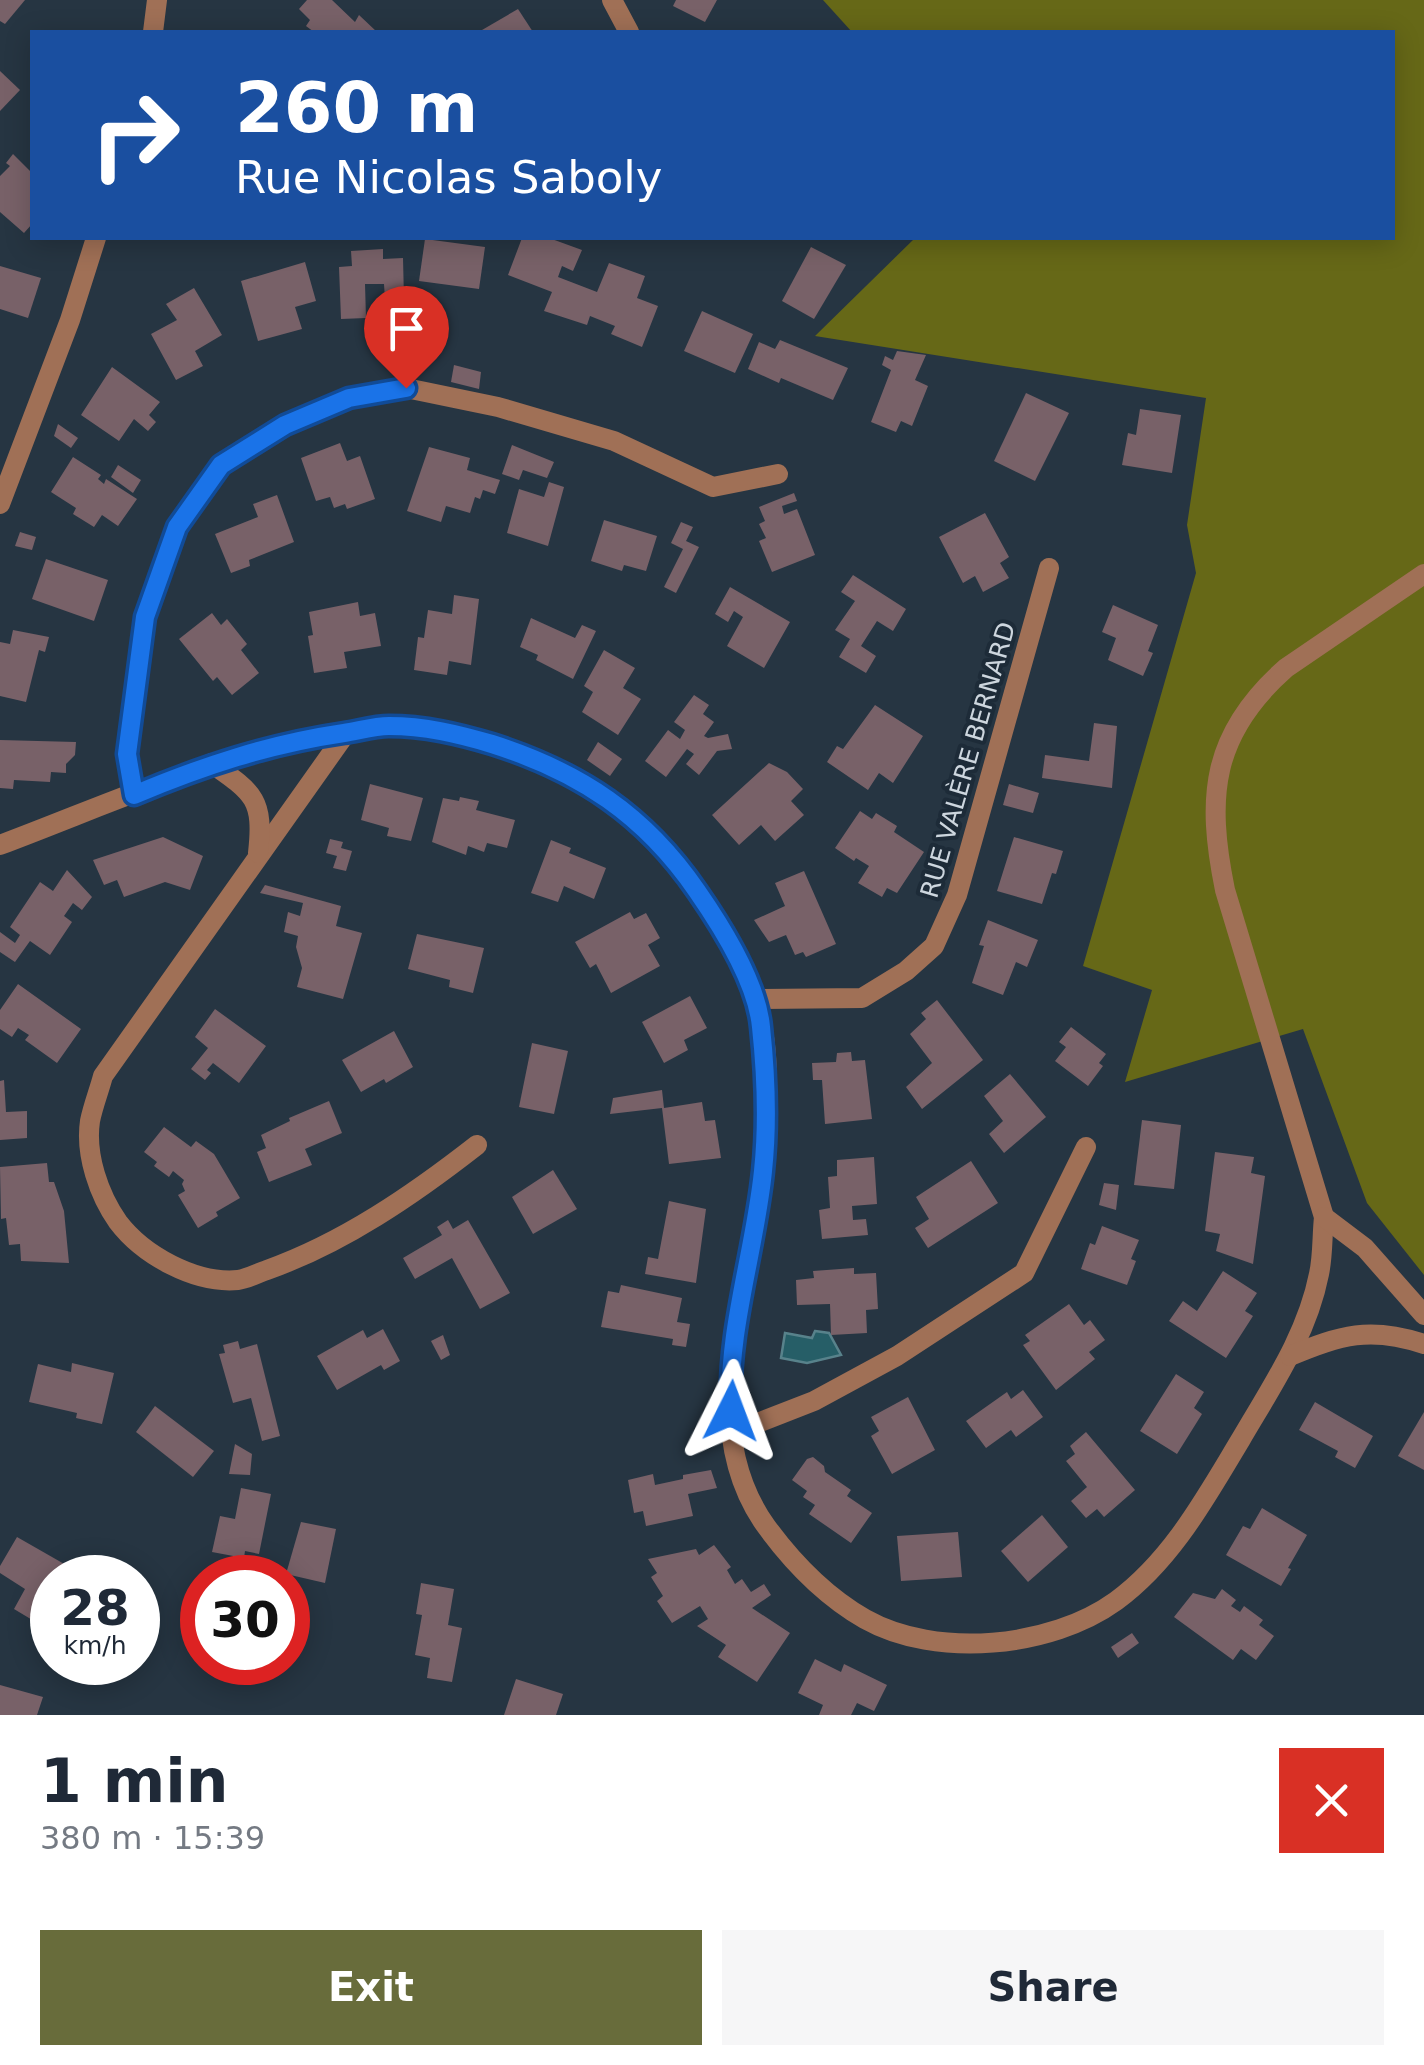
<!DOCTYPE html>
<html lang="en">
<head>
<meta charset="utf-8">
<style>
	body { margin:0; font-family:"DejaVu Sans",sans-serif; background:#f6f6f7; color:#1f2937; height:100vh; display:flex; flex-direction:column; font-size:38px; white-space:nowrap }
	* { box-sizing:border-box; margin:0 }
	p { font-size:32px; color:#747a83 }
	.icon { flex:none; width:55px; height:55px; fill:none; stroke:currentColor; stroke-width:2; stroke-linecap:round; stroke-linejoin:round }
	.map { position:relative; height:1715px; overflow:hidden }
	.drawer { display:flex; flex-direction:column; background:#fff; flex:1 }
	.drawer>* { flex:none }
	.hud { position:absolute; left:30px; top:30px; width:1365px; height:210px; border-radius:0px; box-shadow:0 5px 25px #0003; background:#1a4fa0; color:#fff; overflow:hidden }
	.speed { position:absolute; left:30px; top:1555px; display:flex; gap:20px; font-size:50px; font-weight:700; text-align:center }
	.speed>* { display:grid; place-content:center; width:130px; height:130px; border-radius:50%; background:#fff; box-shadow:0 5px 25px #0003; line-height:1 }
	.speed small { font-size:25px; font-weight:400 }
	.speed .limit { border:15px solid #d22; background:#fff; color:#111 }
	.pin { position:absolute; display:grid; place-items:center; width:85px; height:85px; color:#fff; margin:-102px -42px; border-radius:50% 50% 50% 0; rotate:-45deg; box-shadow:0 0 10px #0007 }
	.pin .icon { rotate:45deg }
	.me { position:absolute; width:110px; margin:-55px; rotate:3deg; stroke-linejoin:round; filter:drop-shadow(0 0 8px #0008) }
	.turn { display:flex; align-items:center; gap:35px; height:210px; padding:0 40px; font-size:45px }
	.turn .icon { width:130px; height:130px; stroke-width:2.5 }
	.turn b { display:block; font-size:70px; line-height:85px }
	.round { display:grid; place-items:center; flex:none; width:105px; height:105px; border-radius:0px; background:#f6f6f7 }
	.overview { display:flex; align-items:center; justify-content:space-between; height:170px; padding:0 40px }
	h1 { font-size:60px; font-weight:700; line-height:75px }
	.button { display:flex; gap:20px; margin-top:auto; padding:20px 40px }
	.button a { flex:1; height:115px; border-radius:0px; background:#686c3b; color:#fff; font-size:40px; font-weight:700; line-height:115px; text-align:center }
	.button a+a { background:#f6f6f7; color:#1f2937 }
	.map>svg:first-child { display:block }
	.forest { fill:#666817 }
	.water { fill:#265e67; stroke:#58828b; stroke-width:2.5 }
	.building { fill:#786168 }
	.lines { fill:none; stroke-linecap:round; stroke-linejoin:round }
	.street { stroke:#a07056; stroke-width:20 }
	.route-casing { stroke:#114b97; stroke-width:25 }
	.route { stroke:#1a73e8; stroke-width:18 }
	.labels { text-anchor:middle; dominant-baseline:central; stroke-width:8; stroke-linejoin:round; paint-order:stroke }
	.street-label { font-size:25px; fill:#cdd6de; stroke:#1d2b38 }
</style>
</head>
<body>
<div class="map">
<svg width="1424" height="1715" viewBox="0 0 1424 1715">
	<rect width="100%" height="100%" fill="#263542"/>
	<polygon class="forest" points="823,0 1424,0 1424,1275 1367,1203 1303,1029 1125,1082 1152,990 1083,966 1196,573 1187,525 1206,398 815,336 915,238 1392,238 1392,32 852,32"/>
	<polygon class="water" points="815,1331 829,1333 841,1355 807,1363 781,1358 785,1333 812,1338"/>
	<g class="building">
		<polygon points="0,0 25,0 5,24 0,21"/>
		<polygon points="307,0 332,0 355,22 359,15 377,32 314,32 306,26 310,20 299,9"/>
		<polygon points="676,0 717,0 705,22 673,6"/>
		<polygon points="518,9 533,32 484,32 482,30"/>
		<polygon points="0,71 20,90 0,111"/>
		<polygon points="13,154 32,173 32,224 24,233 0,212 0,176 10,166 6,163"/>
		<polygon points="522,238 549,238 582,250 573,271 562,266 558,277 597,292 609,263 645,276 637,298 658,306 642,347 611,334 615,326 590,316 587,325 544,311 552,292 508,275"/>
		<polygon points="425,239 485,247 479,289 419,281"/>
		<polygon points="811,247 846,265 814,319 782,301"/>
		<polygon points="383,249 383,259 403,258 404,299 385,299 384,284 365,284 366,318 341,319 339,267 352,266 351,251"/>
		<polygon points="305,262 316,301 295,307 302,329 258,341 241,281"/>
		<polygon points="0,266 41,278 28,318 0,309"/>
		<polygon points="194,288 222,335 195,351 203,366 176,380 151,334 177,320 166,304"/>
		<polygon points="702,311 753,334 735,373 684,351"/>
		<polygon points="780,340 848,368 833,400 781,378 779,383 748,369 759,342 775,349"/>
		<polygon points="897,351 926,355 915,380 928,386 912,426 901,421 896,432 871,422 891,370 882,365 885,356 893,360"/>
		<polygon points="454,365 481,372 479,389 451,382"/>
		<polygon points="112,367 160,402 149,415 156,422 148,431 134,419 119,441 81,415"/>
		<polygon points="1026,393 1069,413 1035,481 994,461"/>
		<polygon points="1140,409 1181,415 1172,473 1122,465 1128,433 1136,435"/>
		<polygon points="58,424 78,438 71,448 54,436"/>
		<polygon points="340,443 347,461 360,456 375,499 347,509 345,504 334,508 330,497 316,501 301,458"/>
		<polygon points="512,445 554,462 547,478 523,470 519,480 502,474"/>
		<polygon points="429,447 470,458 467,470 500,480 495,494 483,490 480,499 475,497 470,513 446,506 441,522 407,511"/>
		<polygon points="73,457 101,475 98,479 104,484 106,479 137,499 118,526 102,515 94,527 73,514 76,508 51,492"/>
		<polygon points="118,465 141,480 133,493 111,477"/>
		<polygon points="549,482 564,487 548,546 507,533 519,489 544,497"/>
		<polygon points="794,493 797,501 782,506 784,514 797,509 815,555 772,572 759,541 766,538 759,524 765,521 759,507"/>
		<polygon points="277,495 294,542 249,560 250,566 231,573 215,534 258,517 253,504"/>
		<polygon points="985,513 1009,557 1000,563 1009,578 983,592 975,576 963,583 939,537"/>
		<polygon points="604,520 657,536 646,571 624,565 622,571 591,561"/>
		<polygon points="681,522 693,527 686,541 699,547 676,593 664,587 683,549 671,543"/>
		<polygon points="20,532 36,537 32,550 15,546"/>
		<polygon points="46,559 108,580 94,621 32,599"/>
		<polygon points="853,575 906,609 893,631 877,621 861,646 876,656 866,673 839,657 850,639 835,630 855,601 841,592"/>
		<polygon points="730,587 790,622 764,668 727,646 743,617 734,611 728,622 715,614"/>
		<polygon points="454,595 479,599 471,665 449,661 447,675 414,670 418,637 424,638 428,610 452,614"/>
		<polygon points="358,602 360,616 375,613 381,646 344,652 347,668 314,673 308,636 313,635 309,612"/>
		<polygon points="1113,605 1158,625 1148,651 1153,653 1143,676 1108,660 1116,638 1102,632"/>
		<polygon points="212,613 221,625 227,619 247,644 241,650 259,673 232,695 217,677 213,681 179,639"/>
		<polygon points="531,618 575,638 582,625 596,631 573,679 536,660 538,655 520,647"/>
		<polygon points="13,630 49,637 45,652 39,650 26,702 0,696 0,642 10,644"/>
		<polygon points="604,650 635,668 623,688 641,699 618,735 582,712 593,692 584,686"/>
		<polygon points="694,695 709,705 703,714 714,722 704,736 708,738 728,734 732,749 717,751 699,775 686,764 694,754 687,749 666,777 645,761 668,730 680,739 685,730 674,722"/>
		<polygon points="875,705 923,736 893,783 879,773 868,790 827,762 837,746 843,749"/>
		<polygon points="1094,723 1117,726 1112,788 1042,778 1045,755 1089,761"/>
		<polygon points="0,740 76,742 75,755 66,764 66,773 51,772 50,782 14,780 13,789 0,788"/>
		<polygon points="598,742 622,759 610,776 587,760"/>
		<polygon points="769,763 787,772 803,789 791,801 804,815 775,841 761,825 739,845 712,815"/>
		<polygon points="370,784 423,798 411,841 387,836 389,828 361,820"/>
		<polygon points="1009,784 1039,793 1033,813 1003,805"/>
		<polygon points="460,797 479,801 476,810 515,820 507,848 487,843 484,852 468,846 466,855 432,842 443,798 459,801"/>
		<polygon points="860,811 872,819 876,813 897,826 894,832 924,852 897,893 887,888 882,897 858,883 869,866 856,858 854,861 835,848"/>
		<polygon points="163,837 203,856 190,890 165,882 124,897 117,880 104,885 93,860"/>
		<polygon points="1014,837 1063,851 1056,874 1052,873 1042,904 997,891"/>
		<polygon points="330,839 343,842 341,848 352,851 346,871 333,868 337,856 326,853"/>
		<polygon points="551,840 571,848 569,853 606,868 594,899 564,886 558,902 531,893"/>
		<polygon points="67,870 92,897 82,910 73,903 64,916 72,922 50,955 30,941 15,962 0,952 0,932 15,943 20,935 10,927 40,882 53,891"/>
		<polygon points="804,871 836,944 806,957 803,952 795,955 786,935 769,942 754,920 785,906 775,883"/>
		<polygon points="265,885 341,906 336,926 362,933 343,999 297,987 302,968 296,947 298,936 284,932 288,912 300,916 303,903 260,893"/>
		<polygon points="630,912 634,919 646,913 660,938 648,945 660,966 611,993 596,964 590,968 575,942"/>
		<polygon points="988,920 1038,940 1027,967 1016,962 1003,995 972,983 984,946 979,945"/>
		<polygon points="417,934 484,948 473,993 449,987 450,980 408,969"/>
		<polygon points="18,984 81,1029 57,1063 25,1040 29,1035 18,1028 12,1037 0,1029 0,1010"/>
		<polygon points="690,996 707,1028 684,1040 688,1050 664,1063 642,1022"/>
		<polygon points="937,1000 983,1060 922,1109 906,1087 932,1063 910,1034 926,1019 921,1013"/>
		<polygon points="215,1009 266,1046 239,1083 213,1063 207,1070 211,1073 205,1080 191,1069 208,1048 195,1037"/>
		<polygon points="1071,1027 1106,1054 1099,1063 1103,1066 1088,1086 1055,1061 1066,1047 1059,1042"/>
		<polygon points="394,1031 413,1067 386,1083 384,1079 361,1092 342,1060"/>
		<polygon points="532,1043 568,1051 554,1114 519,1107"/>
		<polygon points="851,1052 852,1061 865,1060 872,1119 825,1124 822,1080 813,1080 812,1063 836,1062 837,1053"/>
		<polygon points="1010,1074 1046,1117 1004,1153 989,1134 1003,1121 984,1096"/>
		<polygon points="4,1080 6,1112 27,1111 27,1138 0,1140 0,1081"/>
		<polygon points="662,1090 664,1108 702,1102 705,1121 715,1120 721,1158 669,1164 662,1108 610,1114 613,1098"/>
		<polygon points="329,1101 342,1133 305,1149 312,1165 269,1182 257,1152 266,1148 261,1135 290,1121 289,1118"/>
		<polygon points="1142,1120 1181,1125 1174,1189 1134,1185"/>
		<polygon points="164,1127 191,1147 196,1141 214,1154 240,1198 216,1212 218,1216 198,1228 178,1195 185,1191 182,1184 184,1180 173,1171 169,1177 154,1166 157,1162 144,1152"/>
		<polygon points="1215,1152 1254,1157 1251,1173 1265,1176 1253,1264 1216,1251 1220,1234 1205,1231"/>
		<polygon points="874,1157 877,1204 852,1206 853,1220 866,1219 868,1235 822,1239 819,1210 830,1208 828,1177 837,1176 837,1160"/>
		<polygon points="971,1161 998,1203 928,1248 915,1228 929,1219 916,1197"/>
		<polygon points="47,1163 49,1182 54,1182 64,1211 69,1263 21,1261 20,1244 9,1245 6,1218 1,1219 0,1167"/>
		<polygon points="553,1170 577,1209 533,1234 512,1197"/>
		<polygon points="1104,1183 1119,1185 1116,1210 1099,1205"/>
		<polygon points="669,1201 706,1209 696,1283 645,1274 648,1257 658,1259"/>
		<polygon points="448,1220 453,1229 468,1220 510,1293 480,1309 452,1258 415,1279 403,1258 442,1235 437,1227"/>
		<polygon points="1102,1226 1139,1240 1131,1259 1136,1261 1127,1285 1081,1269 1090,1243 1095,1245"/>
		<polygon points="854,1268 854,1274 876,1273 878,1309 866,1310 867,1333 831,1335 830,1304 797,1305 796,1280 814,1278 813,1271"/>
		<polygon points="1223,1271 1257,1293 1245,1311 1253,1316 1226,1358 1169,1321 1183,1301 1197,1311"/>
		<polygon points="621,1285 682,1298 677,1322 690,1324 686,1347 672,1345 673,1339 601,1327 608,1291 619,1293"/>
		<polygon points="1069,1304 1084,1325 1090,1320 1105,1340 1089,1352 1095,1359 1056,1390 1023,1345 1030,1341 1025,1335"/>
		<polygon points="383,1329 400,1361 384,1370 381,1365 337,1390 317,1356 363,1330 367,1338"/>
		<polygon points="443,1335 450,1355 441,1360 431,1341"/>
		<polygon points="238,1341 240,1349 257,1344 280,1436 262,1441 251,1398 233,1403 219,1354 225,1353 223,1345"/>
		<polygon points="72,1363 114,1373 102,1424 76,1418 77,1413 29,1402 38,1364 71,1372"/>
		<polygon points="1176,1374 1204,1392 1194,1408 1202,1414 1177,1454 1140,1431"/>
		<polygon points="1023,1390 1043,1417 1016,1437 1011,1430 986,1448 966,1421 1007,1392 1011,1399"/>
		<polygon points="908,1397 935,1450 892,1474 871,1436 879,1431 871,1417"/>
		<polygon points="1315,1402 1373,1436 1355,1468 1335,1457 1338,1451 1299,1430"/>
		<polygon points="155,1406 214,1451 193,1477 136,1432"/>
		<polygon points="1424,1412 1424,1470 1398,1456"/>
		<polygon points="1086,1432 1135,1490 1104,1517 1097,1509 1086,1518 1071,1501 1087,1487 1066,1461 1075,1454 1070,1446"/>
		<polygon points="235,1444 252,1454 250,1475 229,1474"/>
		<polygon points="813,1457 824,1466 825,1472 851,1490 847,1496 872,1513 851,1543 809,1514 815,1505 803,1497 807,1491 792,1480 807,1459"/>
		<polygon points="711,1470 717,1488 688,1494 693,1516 646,1526 643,1511 634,1513 628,1480 653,1474 655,1485 683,1479 683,1475"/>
		<polygon points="241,1488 271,1494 259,1554 245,1551 244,1558 212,1552 220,1516 235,1519"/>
		<polygon points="1262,1508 1307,1535 1288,1568 1291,1569 1281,1586 1226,1555 1243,1526 1250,1529"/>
		<polygon points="1042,1515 1068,1547 1028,1582 1001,1551"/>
		<polygon points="301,1522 336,1529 325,1583 286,1574"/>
		<polygon points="958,1532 962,1577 901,1581 897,1536"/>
		<polygon points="17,1537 73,1569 68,1578 52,1578 52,1603 39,1624 14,1609 25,1589 0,1573 0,1566"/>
		<polygon points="714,1545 731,1567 727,1570 735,1584 742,1579 751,1592 764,1584 771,1595 752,1608 790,1633 757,1682 718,1657 726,1645 697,1626 708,1619 700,1606 672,1623 657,1601 663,1596 651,1577 657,1573 648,1559 696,1549 699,1555"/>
		<polygon points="421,1583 454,1589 448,1625 462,1628 452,1682 427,1678 430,1658 415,1655 422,1615 416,1614"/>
		<polygon points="1222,1589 1236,1600 1231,1606 1240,1612 1244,1606 1263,1620 1259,1625 1274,1636 1256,1660 1241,1649 1233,1660 1174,1617 1193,1593 1215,1599"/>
		<polygon points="1132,1633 1139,1643 1118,1658 1111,1647"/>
		<polygon points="815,1659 841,1672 844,1664 887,1685 874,1711 857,1703 851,1715 819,1715 823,1705 798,1693"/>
		<polygon points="516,1679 563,1694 556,1715 504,1715"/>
		<polygon points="0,1685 43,1697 37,1715 0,1715"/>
	</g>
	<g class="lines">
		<g class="street">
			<polyline points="612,0 629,32"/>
			<polyline points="153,32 157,0"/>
			<polyline points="0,504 70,320 96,238"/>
			<path d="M346,733L103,1076C99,1091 93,1106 90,1121C85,1155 99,1195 118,1222C143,1255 195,1284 238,1280C247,1279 258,1273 267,1270C343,1243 413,1195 477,1145"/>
			<path d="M211,763C254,793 264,799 258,853"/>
			<polyline points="134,795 127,754 145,617 177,527 221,465 285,425 349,398 406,388 498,407 614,441 713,487 778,474"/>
			<path d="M0,845C125,798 247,740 381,727C419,723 458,733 493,745C605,781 667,834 724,936C739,962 754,991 761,1020C771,1063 767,1125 763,1169C753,1282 691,1422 766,1526C793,1563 825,1596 865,1619C936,1659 1051,1648 1116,1601C1172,1560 1206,1497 1241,1439C1272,1386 1307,1335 1319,1274C1323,1256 1322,1236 1324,1217L1225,890C1206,797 1211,734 1286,668L1424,574"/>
			<polyline points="753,999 862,998 906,971 934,946 957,895 1049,568"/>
			<polyline points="1324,1217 1365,1248 1424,1315"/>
			<path d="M1290,1356C1341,1335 1370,1326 1424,1344"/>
			<polyline points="732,1433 814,1401 897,1356 1024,1273 1086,1147"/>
		</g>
	</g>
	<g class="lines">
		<defs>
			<path id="route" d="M406,388L349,398L285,425L221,465L177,527L145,617L127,754L134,795C203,766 269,744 344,733C358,731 374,726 389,726C425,726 458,734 492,744C580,772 645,815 697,891C722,927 757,983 761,1027C766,1074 768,1124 763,1171C755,1251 727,1330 731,1411"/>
		</defs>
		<use href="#route" class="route-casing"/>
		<use href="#route" class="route"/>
	</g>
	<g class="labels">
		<g class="street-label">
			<text transform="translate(968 760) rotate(-74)">RUE VALÈRE BERNARD</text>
		</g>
	</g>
</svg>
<div class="speed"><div>28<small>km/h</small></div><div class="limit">30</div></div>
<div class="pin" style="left:406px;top:388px;background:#d93025"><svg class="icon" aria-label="arrive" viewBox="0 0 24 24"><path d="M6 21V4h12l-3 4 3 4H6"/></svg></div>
<svg class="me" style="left:731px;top:1411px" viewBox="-20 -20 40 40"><path d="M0-17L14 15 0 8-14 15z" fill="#1a73e8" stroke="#fff" stroke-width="4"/></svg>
<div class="hud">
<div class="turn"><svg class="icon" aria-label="right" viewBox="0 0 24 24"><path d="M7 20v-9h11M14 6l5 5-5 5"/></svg><div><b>260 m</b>Rue Nicolas Saboly</div></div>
</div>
</div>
<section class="drawer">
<div class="overview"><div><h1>1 min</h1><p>380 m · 15:39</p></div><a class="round" style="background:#d93025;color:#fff"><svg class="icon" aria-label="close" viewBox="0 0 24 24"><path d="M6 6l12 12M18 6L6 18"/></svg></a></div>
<div class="button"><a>Exit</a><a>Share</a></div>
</section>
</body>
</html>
